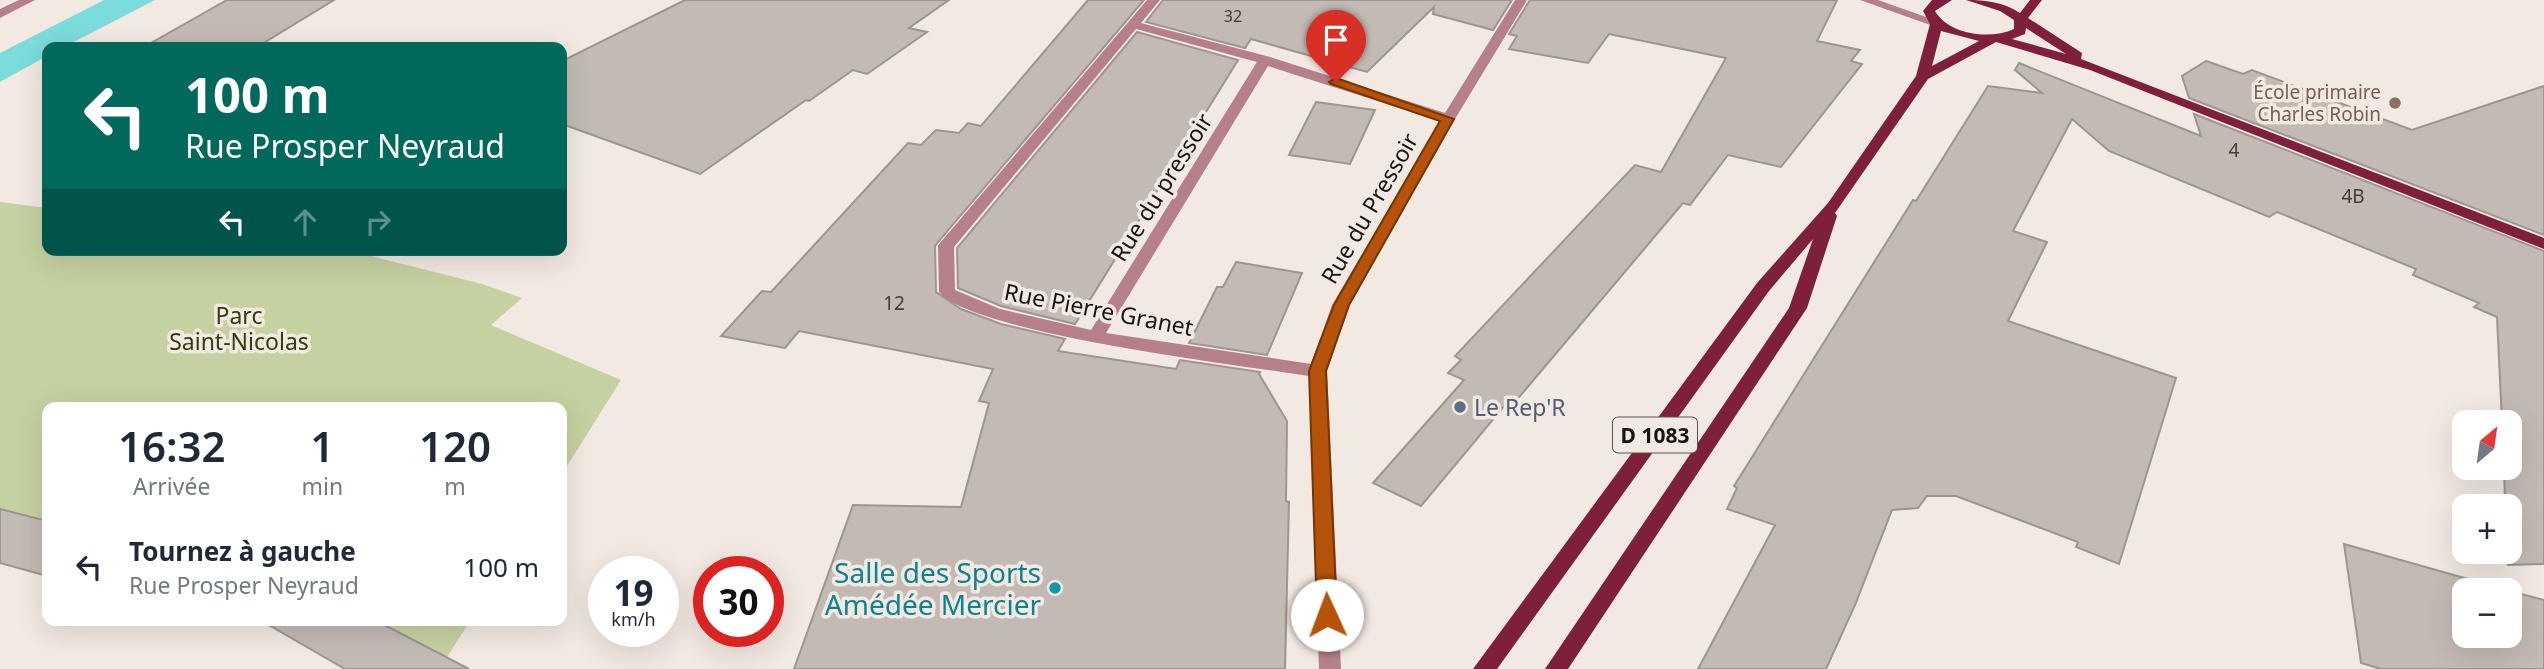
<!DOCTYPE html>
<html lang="fr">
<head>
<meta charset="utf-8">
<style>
	body { margin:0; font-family:"Noto Sans",sans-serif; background:#f2f2f3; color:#1f2937; height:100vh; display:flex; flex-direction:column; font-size:26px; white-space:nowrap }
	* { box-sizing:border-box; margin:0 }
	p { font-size:23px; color:#747a83 }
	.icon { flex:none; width:38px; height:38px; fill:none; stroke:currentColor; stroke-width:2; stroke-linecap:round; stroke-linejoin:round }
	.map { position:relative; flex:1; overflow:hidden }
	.details { position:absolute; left:42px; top:402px; width:525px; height:224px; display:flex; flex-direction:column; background:#fff; border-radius:14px; box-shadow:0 7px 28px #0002 }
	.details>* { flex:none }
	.guide { position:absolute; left:42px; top:42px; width:525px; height:214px; border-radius:14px; box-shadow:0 7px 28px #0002; background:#00695c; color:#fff; overflow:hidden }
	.needle { width:46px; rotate:29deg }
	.fabs { position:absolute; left:2452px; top:410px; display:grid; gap:14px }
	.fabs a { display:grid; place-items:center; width:70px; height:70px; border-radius:14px; background:#fff; box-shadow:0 7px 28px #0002; font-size:35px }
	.speed { position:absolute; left:588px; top:556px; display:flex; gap:14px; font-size:35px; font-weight:700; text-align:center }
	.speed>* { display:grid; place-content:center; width:91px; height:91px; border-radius:50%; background:#fff; box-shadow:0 7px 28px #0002; line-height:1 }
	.speed small { font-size:18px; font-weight:400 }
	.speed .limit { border:10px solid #d22; background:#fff; color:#111 }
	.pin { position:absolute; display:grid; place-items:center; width:60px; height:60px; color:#fff; margin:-72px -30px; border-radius:50% 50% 50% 0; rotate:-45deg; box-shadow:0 0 7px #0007 }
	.pin .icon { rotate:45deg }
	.me { position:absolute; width:77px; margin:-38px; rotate:358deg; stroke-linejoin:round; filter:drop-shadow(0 0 5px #0008) }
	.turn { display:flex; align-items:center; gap:24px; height:147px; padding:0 28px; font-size:32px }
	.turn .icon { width:91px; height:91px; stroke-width:2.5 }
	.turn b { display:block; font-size:49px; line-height:60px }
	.lanes { display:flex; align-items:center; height:66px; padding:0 28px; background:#0003; justify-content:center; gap:35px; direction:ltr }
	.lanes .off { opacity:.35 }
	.eta { display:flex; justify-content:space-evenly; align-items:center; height:119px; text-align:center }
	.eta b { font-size:42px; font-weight:600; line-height:49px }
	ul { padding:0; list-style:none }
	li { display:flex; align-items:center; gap:21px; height:91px; padding:0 28px }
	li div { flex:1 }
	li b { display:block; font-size:26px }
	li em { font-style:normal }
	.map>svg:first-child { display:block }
	.green { fill:#c6d1a1 }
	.water { fill:#7cdcdc }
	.building { fill:#c3bab4; stroke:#9e958f; stroke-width:2 }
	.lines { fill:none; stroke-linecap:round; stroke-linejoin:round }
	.minor { fill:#b68089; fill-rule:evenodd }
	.major { fill:#7e203b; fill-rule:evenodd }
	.route { fill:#b45309; stroke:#753606; stroke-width:2 }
	.education-dot { fill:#8d6e63; stroke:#f3e9e3; stroke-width:2.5 }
	.service-dot { fill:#5c6f8a; stroke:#f3e9e3; stroke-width:2.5 }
	.culture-dot { fill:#0f9aa8; stroke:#f3e9e3; stroke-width:2.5 }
	.labels { text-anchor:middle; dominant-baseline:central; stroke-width:7; stroke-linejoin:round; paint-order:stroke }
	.far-number-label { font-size:16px; fill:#433e3a }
	.far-education-label { font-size:19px; fill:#785e54; stroke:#f3e9e3; text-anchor:end }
	.number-label { font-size:19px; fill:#433e3a }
	.shield { fill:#f3e9e3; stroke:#5a5451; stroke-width:2 }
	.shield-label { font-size:21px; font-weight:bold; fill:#181412 }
	.street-label { font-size:23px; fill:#181412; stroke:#f3e9e3 }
	.park-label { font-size:23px; fill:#353d09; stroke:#f3e9e3 }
	.service-label { font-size:23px; fill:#4e5e75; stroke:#f3e9e3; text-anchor:start }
	.near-culture-label { font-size:28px; fill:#0d838f; stroke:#f3e9e3; text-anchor:end }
</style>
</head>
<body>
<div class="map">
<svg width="2544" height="669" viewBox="0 0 2544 669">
	<rect width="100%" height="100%" fill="#f3e9e3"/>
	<g class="green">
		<polygon points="0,202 47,208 47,250 347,250 482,284 522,298 491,325 621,380 562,474 562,408 47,408 47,521 0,509"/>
		<polygon points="377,621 470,621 447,657"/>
	</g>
	<polygon class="water" points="104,0 155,0 64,47 47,47 47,56 0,82 0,53"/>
	<g class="building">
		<polygon points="227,0 334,0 257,47 144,47"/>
		<polygon points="685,0 949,0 909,28 927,32 867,74 853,70 809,101 806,100 700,174 562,124 562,61"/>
		<polygon points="1088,0 1144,0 938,242 935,246 936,292 961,309 1001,324 1065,339 1058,351 1176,369 1180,360 1260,372 1259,374 1287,421 1286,501 1289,502 1285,669 794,669 853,505 961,507 989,403 979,401 993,369 799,331 785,348 721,336 762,291 771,292 908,143 921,145 936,130 959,133 968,123 981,126"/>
		<polygon points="1163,0 1512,0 1493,30 1433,14 1434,7 1367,72 1251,39 1245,48 1146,22"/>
		<polygon points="1530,0 1837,0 1817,41 1860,50 1851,61 1862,64 1781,167 1728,155 1690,205 1683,203 1515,402 1510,399 1421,506 1373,483 1464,380 1448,373 1461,360 1455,356 1635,165 1661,172 1726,58 1609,34 1588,63 1509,49 1517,36 1509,34"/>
		<polygon points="1137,32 1238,60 1075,324 1001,306 958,288 957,248"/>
		<polygon points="2206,61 2243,74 2252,70 2412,130 2544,86 2544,235 2189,98 2182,76"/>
		<polygon points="2019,63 2201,136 2194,114 2544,251 2544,564 2508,565 2510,506 2505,506 2504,467 2510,467 2510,422 2502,422 2497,317 2474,307 2479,303 2413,275 2416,269 2277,212 2269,217 2109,151 2072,119 2013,231 2047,242 2008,321 2176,378 2119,564 2076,547 2078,542 1956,496 1927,496 1918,508 1892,510 1855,605 1826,669 1698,669 1775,525 1727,509 1737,488 1734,486 1913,200 1916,201 1988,86 2042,93 2015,70"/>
		<polygon points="1316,102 1375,110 1350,164 1289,155"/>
		<polygon points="1236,262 1302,273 1267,355 1189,343 1217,287 1223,287"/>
		<polygon points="0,509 47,521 47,576 0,563"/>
		<polygon points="2344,544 2507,590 2464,590 2464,635 2510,635 2510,591 2544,600 2544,669 2381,669 2361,663"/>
		<polygon points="262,621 377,621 469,669 345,669"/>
	</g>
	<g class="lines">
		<g class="minor">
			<polygon points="19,0 35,0 0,18 0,9"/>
			<path d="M1147,0H1160L1141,23L1270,57L1445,113L1515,0H1527L1455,119L1350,305L1327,371L1341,669H1319L1309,376C1246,366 972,333 939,292L938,246L940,243ZM1136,29L1257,62L1091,330L1000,309L955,290L954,247ZM1268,66L1440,121L1332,305L1311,364L1106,333Z"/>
			<polygon points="1860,0 1878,0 1943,23 1937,27 1933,26"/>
		</g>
		<path class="major" d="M1932,0H1952L1935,11C1949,35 1990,40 2014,29V20L2000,11L1966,0C1986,0 2003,2 2020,13L2030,0H2042L2028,18L2082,53L2081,59L2544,238V249L2090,70L1996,42L1928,79L1835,213L1837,216L1807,308L1568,669H1545L1789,308L1813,239L1769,291L1497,669H1473L1757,283L1828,203L1916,76L1930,24L1923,11ZM2026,28L2066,54L2012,39L2025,34ZM1941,31L1979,41L1932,66Z"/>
	</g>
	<polygon class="route" points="1336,78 1454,119 1349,305 1326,371 1337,615 1334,620 1327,623 1320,620 1317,615 1309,371 1334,305 1440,121 1331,84 1329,82"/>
	<circle class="education-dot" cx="2395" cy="103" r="7"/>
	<circle class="service-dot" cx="1460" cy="407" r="7"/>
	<circle class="culture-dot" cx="1055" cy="588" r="7"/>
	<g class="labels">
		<g class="far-number-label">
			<text x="1233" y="16">32</text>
		</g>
		<g class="far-education-label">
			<text x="2381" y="92">École primaire<tspan x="2381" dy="22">Charles Robin</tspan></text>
		</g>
		<g class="number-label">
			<text x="2234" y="150">4</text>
			<text x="2353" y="196">4B</text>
			<text x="894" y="303">12</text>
		</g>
		<rect class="shield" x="1613" y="417.5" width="84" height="35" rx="5"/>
		<g class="shield-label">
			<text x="1655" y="435">D 1083</text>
		</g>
		<g class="street-label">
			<text transform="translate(1161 187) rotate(-58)">Rue du pressoir</text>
			<text transform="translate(1369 208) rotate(-60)">Rue du Pressoir</text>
			<text transform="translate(1099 309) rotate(11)">Rue Pierre Granet</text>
		</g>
		<g class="park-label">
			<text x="239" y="315">Parc<tspan x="239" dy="26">Saint-Nicolas</tspan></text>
		</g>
		<g class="service-label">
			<text x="1474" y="407">Le Rep'R</text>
		</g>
		<g class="near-culture-label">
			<text x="1041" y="572">Salle des Sports<tspan x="1041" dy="32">Amédée Mercier</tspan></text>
		</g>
	</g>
</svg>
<div class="fabs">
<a><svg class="needle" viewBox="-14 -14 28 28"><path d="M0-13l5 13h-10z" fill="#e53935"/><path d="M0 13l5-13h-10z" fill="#747a83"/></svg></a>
<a>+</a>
<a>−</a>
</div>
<div class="speed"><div>19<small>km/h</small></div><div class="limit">30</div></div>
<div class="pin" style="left:1336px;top:82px;background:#d93025"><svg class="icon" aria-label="arrive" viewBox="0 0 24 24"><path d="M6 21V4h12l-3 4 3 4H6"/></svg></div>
<svg class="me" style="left:1327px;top:615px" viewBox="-20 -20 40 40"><circle r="19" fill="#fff"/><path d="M0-13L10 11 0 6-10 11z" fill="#b45309"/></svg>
<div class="guide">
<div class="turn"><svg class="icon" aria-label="left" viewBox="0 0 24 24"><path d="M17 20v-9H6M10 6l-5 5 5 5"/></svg><div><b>100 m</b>Rue Prosper Neyraud</div></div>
<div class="lanes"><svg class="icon" aria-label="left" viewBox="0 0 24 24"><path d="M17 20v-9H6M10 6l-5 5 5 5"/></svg><svg class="icon off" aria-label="ahead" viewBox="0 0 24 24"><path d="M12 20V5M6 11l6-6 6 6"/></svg><svg class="icon off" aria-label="right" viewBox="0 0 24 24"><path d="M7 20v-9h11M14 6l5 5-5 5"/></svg></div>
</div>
<section class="details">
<div class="eta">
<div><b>16:32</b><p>Arrivée</p></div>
<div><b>1</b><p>min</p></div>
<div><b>120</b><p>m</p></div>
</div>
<ul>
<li><svg class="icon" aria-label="left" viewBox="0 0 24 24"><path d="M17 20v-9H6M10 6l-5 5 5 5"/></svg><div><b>Tournez à gauche</b><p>Rue Prosper Neyraud</p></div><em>100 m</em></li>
</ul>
</section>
</div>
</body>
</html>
